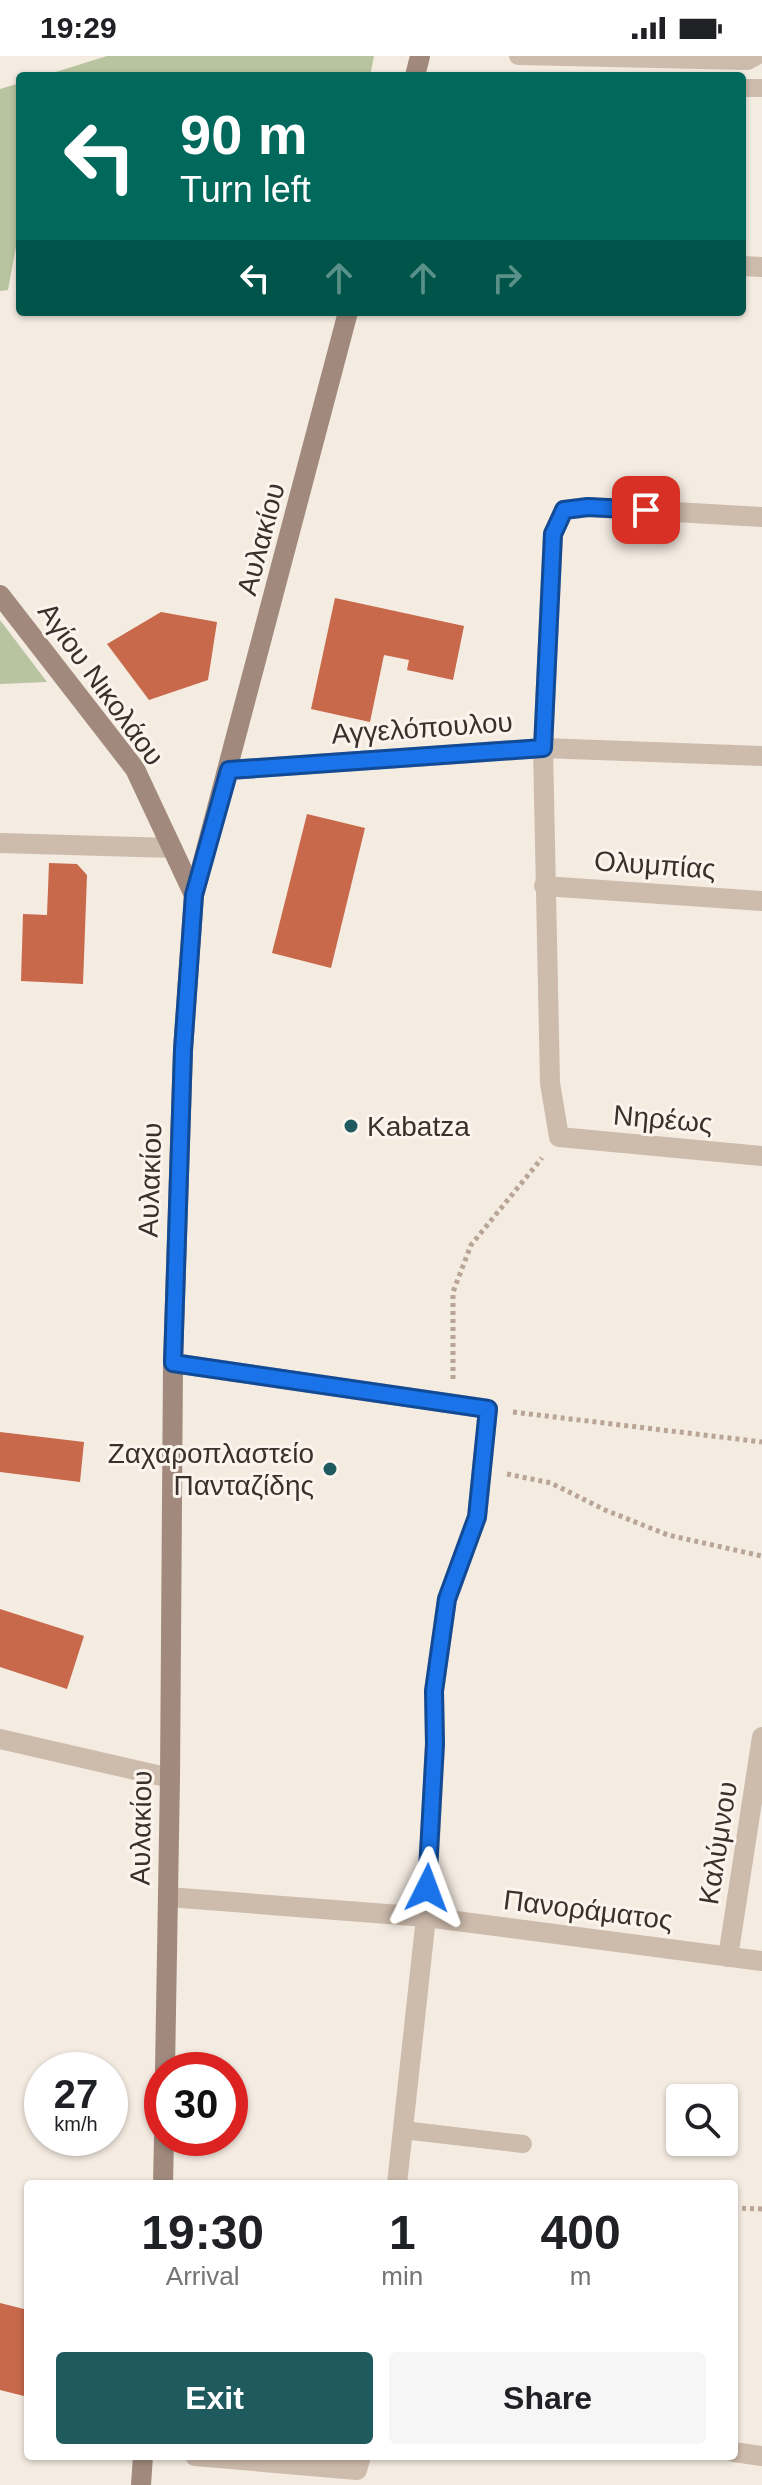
<!DOCTYPE html>
<html lang="en">
<head>
<meta charset="utf-8">
<style>
	body { margin:0; font-family:Helvetica,sans-serif; background:#f6f6f6; color:#202124; height:100vh; display:flex; flex-direction:column; font-size:30px; white-space:nowrap }
	* { box-sizing:border-box; margin:0 }
	p { font-size:26px; color:#757577 }
	.icon { flex:none; width:44px; height:44px; fill:none; stroke:currentColor; stroke-width:2; stroke-linecap:round; stroke-linejoin:round }
	.map { position:relative; flex:1; overflow:hidden }
	.drawer { position:absolute; left:24px; top:2124px; width:714px; height:280px; display:flex; flex-direction:column; background:#fff; border-radius:8px; box-shadow:0 2px 6px #0004 }
	.drawer>* { flex:none }
	.hud { position:absolute; left:16px; top:16px; width:730px; height:244px; border-radius:8px; box-shadow:0 2px 6px #0004; background:#00695c; color:#fff; overflow:hidden }
	.controls { position:absolute; left:666px; top:2028px; display:grid; gap:16px }
	.controls a { display:grid; place-items:center; width:72px; height:72px; border-radius:8px; background:#fff; box-shadow:0 2px 6px #0004; font-size:40px }
	.speed { position:absolute; left:24px; top:1996px; display:flex; gap:16px; font-size:40px; font-weight:700; text-align:center }
	.speed>* { display:grid; place-content:center; width:104px; height:104px; border-radius:50%; background:#fff; box-shadow:0 2px 6px #0004; line-height:1 }
	.speed small { font-size:20px; font-weight:400 }
	.speed .limit { border:12px solid #d22; background:#fff; color:#111 }
	.pin { position:absolute; display:grid; place-items:center; width:68px; height:68px; color:#fff; margin:-34px; border-radius:16px; box-shadow:0 4px 12px #0006 }
	.me { position:absolute; width:88px; margin:-44px; rotate:3deg; stroke-linejoin:round; filter:drop-shadow(0 0 6px #0008) }
	.turn { display:flex; align-items:center; gap:28px; height:168px; padding:0 32px; font-size:36px }
	.turn .icon { width:104px; height:104px; stroke-width:2.5 }
	.turn b { display:block; font-size:56px; line-height:68px }
	.lanes { display:flex; align-items:center; height:76px; padding:0 32px; background:#0003; justify-content:center; gap:40px; direction:ltr }
	.lanes .off { opacity:.35 }
	.eta { display:flex; justify-content:space-evenly; align-items:center; height:136px; text-align:center }
	.eta b { font-size:48px; font-weight:800; line-height:56px }
	.action { display:flex; gap:16px; margin-top:auto; padding:16px 32px }
	.action a { flex:1; height:92px; border-radius:8px; background:#1f5a5e; color:#fff; font-size:32px; font-weight:800; line-height:92px; text-align:center }
	.action a+a { background:#f6f6f6; color:#202124 }
	.status { display:flex; justify-content:space-between; align-items:center; height:56px; padding:0 40px; background:#fff; direction:ltr }
	.status svg { height:22px; fill:currentColor }
	.map>svg:first-child { display:block }
	.green { fill:#b8c4a0 }
	.building { fill:#c8694b }
	.lines { fill:none; stroke-linecap:round; stroke-linejoin:round }
	.path { stroke:#b9a596; stroke-width:5; stroke-dasharray:4 4; stroke-linecap:butt }
	.service { stroke:#cdbbac; stroke-width:18 }
	.minor { stroke:#cdbbac; stroke-width:20 }
	.secondary { stroke:#a18a7d; stroke-width:20 }
	.route-casing { stroke:#114b97; stroke-width:20 }
	.route { stroke:#1a73e8; stroke-width:14 }
	.poi-dot { fill:#1f5a5e; stroke:#fbf5ee; stroke-width:3 }
	.labels { text-anchor:middle; dominant-baseline:central; stroke-width:6; stroke-linejoin:round; paint-order:stroke }
	.street-label { font-size:28px; fill:#3b302b; stroke:#fbf5ee }
	.poi-label { font-size:28px; fill:#3b302b; stroke:#fbf5ee; text-anchor:start }
</style>
</head>
<body>
<div class="status"><b>19:29</b><svg viewBox="0 0 49 12"><path d="M0 12V9h3v3zM5 12V6h3v6zM10 12V3h3v9zM15 12V0h3v12zM26 1h20v11H26zM47 4h2v5h-2z"/></svg></div>
<div class="map">
<svg width="762" height="2429" viewBox="0 0 762 2429">
	<rect width="100%" height="100%" fill="#f4ebe1"/>
	<g class="green">
		<polygon points="107,0 374,0 370,20 43,20"/>
		<polygon points="20,27 20,169 8,234 0,235 0,33"/>
		<polygon points="0,564 47,626 0,628"/>
	</g>
	<g class="building">
		<polygon points="335,542 464,570 453,624 407,614 409,604 384,599 370,666 311,653"/>
		<polygon points="161,556 217,566 208,624 149,644 107,588"/>
		<polygon points="307,758 365,772 331,912 272,897"/>
		<polygon points="49,807 77,808 87,819 83,928 21,925 23,858 47,859"/>
		<polygon points="0,1376 84,1386 80,1426 0,1416"/>
		<polygon points="0,1553 84,1580 67,1633 0,1611"/>
		<polygon points="0,2247 28,2254 28,2341 0,2334"/>
	</g>
	<g class="lines">
		<g class="path">
			<polyline points="453,1323 453,1236 471,1189 542,1102"/>
			<polyline points="513,1356 762,1386"/>
			<polyline points="507,1418 551,1427 605,1454 668,1479 762,1500"/>
			<polyline points="734,2152 762,2153"/>
		</g>
		<g class="service">
			<polyline points="518,0 748,5 757,0"/>
			<polyline points="742,32 762,32"/>
			<polyline points="403,2074 523,2088"/>
		</g>
		<g class="minor">
			<polyline points="742,210 762,211"/>
			<polyline points="762,461 588,451 564,454 553,478 543,692 550,1027 559,1081 762,1100"/>
			<polyline points="229,714 543,692 762,700"/>
			<polyline points="0,787 172,792"/>
			<polyline points="544,830 762,845"/>
			<polyline points="173,1307 488,1353 477,1461 447,1543 434,1635 435,1688 426,1861 397,2128"/>
			<polyline points="0,1683 170,1722"/>
			<polyline points="168,1841 426,1861 762,1905"/>
			<polyline points="728,1901 762,1681"/>
			<polyline points="734,2396 762,2400"/>
			<polyline points="195,2400 357,2414 361,2400"/>
		</g>
		<g class="secondary">
			<polyline points="415,20 420,0"/>
			<polyline points="0,539 135,713 194,839"/>
			<polyline points="165,2014 170,1722 173,1307 183,994 194,839 348,256"/>
			<polyline points="163,2128 164,2082"/>
			<polyline points="141,2429 143,2400"/>
		</g>
	</g>
	<g class="lines">
		<defs>
			<polyline id="route" points="427,1832 435,1688 434,1635 447,1543 477,1461 488,1353 173,1307 183,994 194,839 229,714 543,692 553,478 564,454 588,451 646,454"/>
		</defs>
		<use href="#route" class="route-casing"/>
		<use href="#route" class="route"/>
	</g>
	<g class="poi-dot">
		<circle cx="351" cy="1070" r="8"/>
		<circle cx="330" cy="1413" r="8"/>
	</g>
	<g class="labels">
		<g class="street-label">
			<text transform="translate(261 483) rotate(-75)">Αυλακίου</text>
			<text transform="translate(101 628) rotate(54)">Αγίου Νικολάου</text>
			<text transform="translate(422 672) rotate(-4)">Αγγελόπουλου</text>
			<text transform="translate(655 809) rotate(4)">Ολυμπίας</text>
			<text transform="translate(663 1063) rotate(5)">Νηρέως</text>
			<text transform="translate(150 1124) rotate(-88)">Αυλακίου</text>
			<text transform="translate(141 1772) rotate(-89)">Αυλακίου</text>
			<text transform="translate(718 1787) rotate(-81)">Καλύμνου</text>
			<text transform="translate(588 1854) rotate(7)">Πανοράματος</text>
		</g>
		<g class="poi-label">
			<text x="367" y="1070">Kabatza</text>
			<text x="314" y="1397" text-anchor="end">Ζαχαροπλαστείο<tspan x="314" dy="32">Πανταζίδης</tspan></text>
		</g>
	</g>
</svg>
<div class="controls">
<a><svg class="icon" aria-label="search" viewBox="0 0 24 24"><circle cx="10" cy="10" r="6"/><path d="M15 15l6 6"/></svg></a>
</div>
<div class="speed"><div>27<small>km/h</small></div><div class="limit">30</div></div>
<div class="pin" style="left:646px;top:454px;background:#d93025"><svg class="icon" aria-label="arrive" viewBox="0 0 24 24"><path d="M6 21V4h12l-3 4 3 4H6"/></svg></div>
<svg class="me" style="left:427px;top:1832px" viewBox="-20 -20 40 40"><path d="M0-17L14 15 0 8-14 15z" fill="#1a73e8" stroke="#fff" stroke-width="4"/></svg>
<div class="hud">
<div class="turn"><svg class="icon" aria-label="left" viewBox="0 0 24 24"><path d="M17 20v-9H6M10 6l-5 5 5 5"/></svg><div><b>90 m</b>Turn left</div></div>
<div class="lanes"><svg class="icon" aria-label="left" viewBox="0 0 24 24"><path d="M17 20v-9H6M10 6l-5 5 5 5"/></svg><svg class="icon off" aria-label="ahead" viewBox="0 0 24 24"><path d="M12 20V5M6 11l6-6 6 6"/></svg><svg class="icon off" aria-label="ahead" viewBox="0 0 24 24"><path d="M12 20V5M6 11l6-6 6 6"/></svg><svg class="icon off" aria-label="right" viewBox="0 0 24 24"><path d="M7 20v-9h11M14 6l5 5-5 5"/></svg></div>
</div>
<section class="drawer">
<div class="eta">
<div><b>19:30</b><p>Arrival</p></div>
<div><b>1</b><p>min</p></div>
<div><b>400</b><p>m</p></div>
</div>
<div class="action"><a>Exit</a><a>Share</a></div>
</section>
</div>
</body>
</html>
